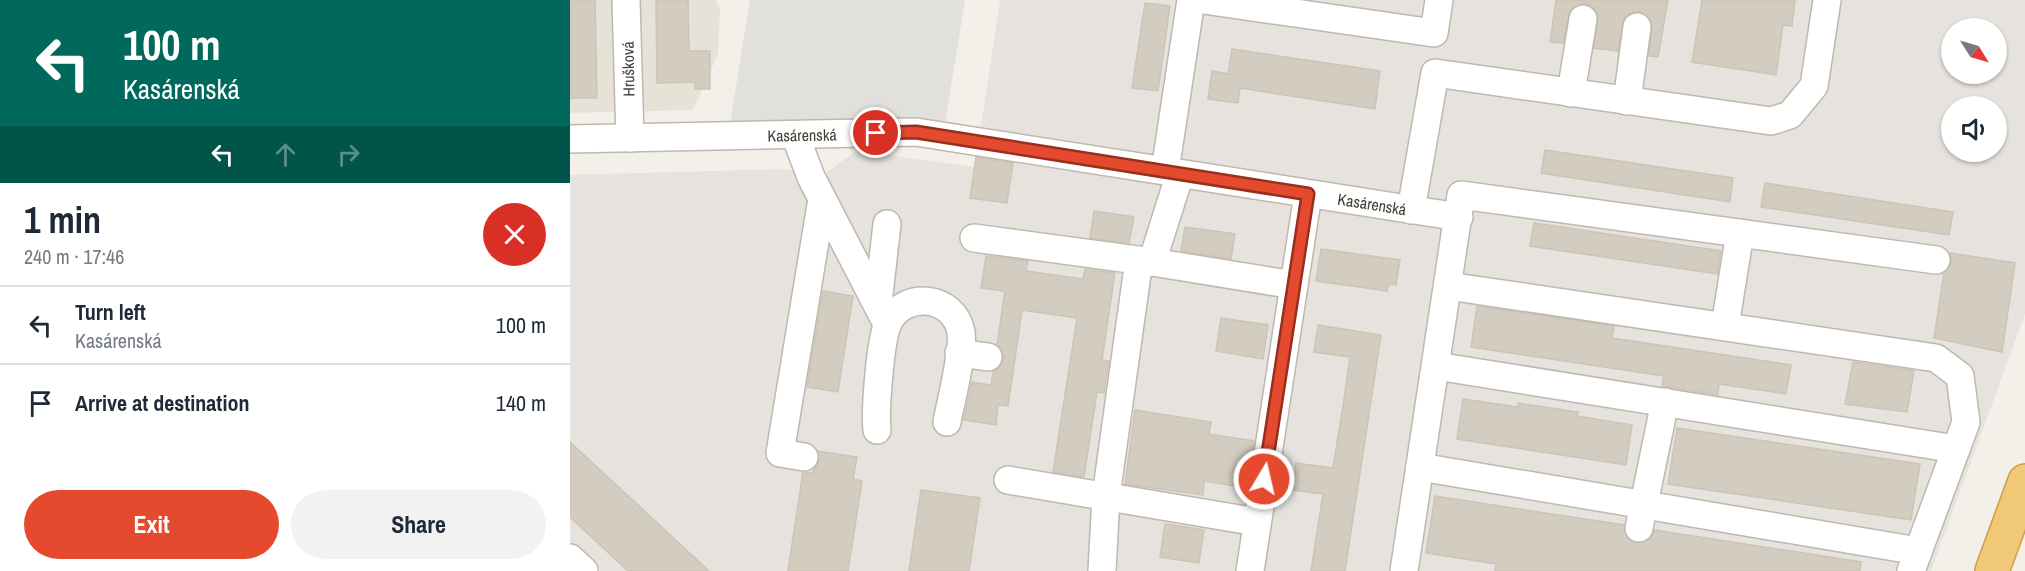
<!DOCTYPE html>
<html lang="en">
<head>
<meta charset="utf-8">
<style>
	body { margin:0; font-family:"Archivo Narrow",sans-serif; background:#f2f2f3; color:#1f2937; height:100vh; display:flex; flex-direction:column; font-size:22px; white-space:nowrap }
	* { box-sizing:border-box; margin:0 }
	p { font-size:20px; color:#747a83 }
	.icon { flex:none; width:33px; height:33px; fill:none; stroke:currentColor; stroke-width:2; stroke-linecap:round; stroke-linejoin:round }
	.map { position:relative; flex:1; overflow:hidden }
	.drawer { display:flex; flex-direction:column; background:#fff; width:570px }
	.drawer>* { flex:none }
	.hud { background:#00695c; color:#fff; overflow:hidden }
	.needle { width:39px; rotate:127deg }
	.buttons { position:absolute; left:1371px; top:18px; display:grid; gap:12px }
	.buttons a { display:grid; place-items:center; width:66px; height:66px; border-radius:50%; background:#fff; box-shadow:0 2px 4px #0004; font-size:30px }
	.pin { position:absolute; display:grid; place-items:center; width:51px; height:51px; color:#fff; margin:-26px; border:3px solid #fff; border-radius:50%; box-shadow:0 2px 6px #0007 }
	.me { position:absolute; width:66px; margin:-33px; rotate:9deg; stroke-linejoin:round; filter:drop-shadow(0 0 4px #0008) }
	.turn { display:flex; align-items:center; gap:21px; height:126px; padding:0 24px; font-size:27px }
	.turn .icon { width:78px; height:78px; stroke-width:2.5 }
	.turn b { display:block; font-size:42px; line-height:51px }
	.lanes { display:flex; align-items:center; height:57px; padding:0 24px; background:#0003; justify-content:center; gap:30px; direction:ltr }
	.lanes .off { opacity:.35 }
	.round { display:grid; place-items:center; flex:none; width:63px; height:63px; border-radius:32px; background:#f2f2f3 }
	.head { display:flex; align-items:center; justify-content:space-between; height:102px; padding:0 24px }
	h1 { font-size:36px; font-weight:800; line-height:45px }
	.cta { display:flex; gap:12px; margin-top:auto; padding:12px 24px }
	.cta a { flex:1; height:69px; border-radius:36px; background:#e54a2e; color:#fff; font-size:24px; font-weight:800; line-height:69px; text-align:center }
	.cta a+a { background:#f2f2f3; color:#1f2937 }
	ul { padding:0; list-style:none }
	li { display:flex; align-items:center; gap:18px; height:78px; padding:0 24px; border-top:2px solid #e0e1e3 }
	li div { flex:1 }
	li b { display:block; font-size:22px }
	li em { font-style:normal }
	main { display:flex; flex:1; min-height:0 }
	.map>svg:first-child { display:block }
	.residential { fill:#e6e2d8 }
	.industrial { fill:#e6e2de; fill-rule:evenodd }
	.parking { fill:#e2e0dd }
	.building { fill:#d3ccc0; stroke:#cec4b4; stroke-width:1.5 }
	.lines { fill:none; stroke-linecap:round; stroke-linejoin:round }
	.minor-casing { stroke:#beb8ad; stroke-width:30 }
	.highway-casing { stroke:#ce9d48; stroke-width:36 }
	.minor { stroke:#fff; stroke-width:27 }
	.highway { stroke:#f0c877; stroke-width:33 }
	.route-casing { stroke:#95301e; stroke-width:15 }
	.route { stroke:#e54a2e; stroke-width:10 }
	.labels { text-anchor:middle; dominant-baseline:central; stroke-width:6; stroke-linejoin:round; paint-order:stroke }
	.street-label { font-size:16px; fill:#464138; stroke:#fff }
</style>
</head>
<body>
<main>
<section class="drawer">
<div class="hud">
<div class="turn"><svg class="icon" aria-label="left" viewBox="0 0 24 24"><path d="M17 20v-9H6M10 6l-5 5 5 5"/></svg><div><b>100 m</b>Kasárenská</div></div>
<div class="lanes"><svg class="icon" aria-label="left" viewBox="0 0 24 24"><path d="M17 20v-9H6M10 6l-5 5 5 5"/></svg><svg class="icon off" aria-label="ahead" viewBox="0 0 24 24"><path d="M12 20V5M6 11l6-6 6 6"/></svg><svg class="icon off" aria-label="right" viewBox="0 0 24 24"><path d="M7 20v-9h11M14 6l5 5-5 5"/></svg></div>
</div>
<div class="head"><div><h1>1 min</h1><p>240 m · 17:46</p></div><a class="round" style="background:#d93025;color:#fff"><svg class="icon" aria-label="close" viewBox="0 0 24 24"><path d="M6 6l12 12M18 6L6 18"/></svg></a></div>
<ul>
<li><svg class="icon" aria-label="left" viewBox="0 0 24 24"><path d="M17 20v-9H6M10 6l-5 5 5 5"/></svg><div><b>Turn left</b><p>Kasárenská</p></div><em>100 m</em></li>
<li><svg class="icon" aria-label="arrive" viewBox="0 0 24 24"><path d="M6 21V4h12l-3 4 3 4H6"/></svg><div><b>Arrive at destination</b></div><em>140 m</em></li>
</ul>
<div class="cta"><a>Exit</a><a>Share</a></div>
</section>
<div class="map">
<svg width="1455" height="571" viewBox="0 0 1455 571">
	<rect width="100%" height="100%" fill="#f3f0e9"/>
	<polygon class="residential" points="0,0 146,0 150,9 148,54 123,110 0,113"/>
	<path class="industrial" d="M430,0H1455V314L1361,571H31L0,542V175L207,169L222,170L235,178L250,177L286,151L405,167ZM1382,28H1426V74H1382ZM1382,106H1426V152H1382Z"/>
	<polygon class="parking" points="180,0 395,0 373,136 158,136"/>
	<g class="building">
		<polygon points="0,0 25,0 27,98 0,98"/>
		<polygon points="86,0 118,0 119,51 140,51 140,89 125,89 125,82 87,83"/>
		<polygon points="986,0 1098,0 1088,57 1079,56 1082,22 1070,12 1061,13 1054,18 1048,51 1024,48 1028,14 1022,6 1015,3 1000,10 993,43 980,42"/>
		<polygon points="1132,0 1225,0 1222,26 1213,25 1206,75 1122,62"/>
		<polygon points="575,3 600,6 588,91 562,88"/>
		<polygon points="662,49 810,71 805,109 670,88 668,103 638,99 642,71 658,74"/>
		<polygon points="975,150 1163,178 1160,202 971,173"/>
		<polygon points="406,157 443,163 437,203 400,198"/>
		<polygon points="1195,183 1383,212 1379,235 1191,207"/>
		<polygon points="524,211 564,217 559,243 520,238"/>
		<polygon points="964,223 1151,251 1147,274 960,246"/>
		<polygon points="615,227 665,234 661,259 611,251"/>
		<polygon points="751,249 830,260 826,285 819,284 817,291 746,281"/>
		<polygon points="1380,253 1445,263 1432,352 1364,338 1374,273 1381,263"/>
		<polygon points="416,256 458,261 456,271 513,279 515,269 545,273 532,360 539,361 534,393 527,392 514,477 483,472 507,318 452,310 438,406 428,405 426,425 394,420 402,382 421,385 423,372 430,367 434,359 432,351 427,344 435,291 411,288"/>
		<polygon points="253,291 283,296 268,392 237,387"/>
		<polygon points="907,306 1044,326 1042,338 1221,365 1216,394 1149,384 1148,395 1092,386 1094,376 901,347"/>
		<polygon points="651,318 698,325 693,359 646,351"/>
		<polygon points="748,325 811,335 775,571 741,571 753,494 723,490 726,463 763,468 773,406 780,357 744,352"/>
		<polygon points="1283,362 1344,371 1337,412 1275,404"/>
		<polygon points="893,399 948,407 948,403 1008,412 1007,416 1062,425 1056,465 887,439"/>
		<polygon points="565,410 641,422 639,434 684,441 677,488 634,481 633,495 555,484"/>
		<polygon points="1107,428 1350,464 1341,520 1098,484"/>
		<polygon points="0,442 139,571 58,571 0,517"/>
		<polygon points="248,451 287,457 283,479 292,481 278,571 218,571 233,472 242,473 249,460"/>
		<polygon points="351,490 410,498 399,571 339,571"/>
		<polygon points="865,496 1054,525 1058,539 1066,543 1080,539 1085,530 1291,562 1290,571 925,571 926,564 856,553"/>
		<polygon points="595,524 634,530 629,563 590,557"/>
	</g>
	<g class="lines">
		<defs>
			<g id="minor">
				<polyline points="56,0 60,138"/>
				<polyline points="634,0 864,33 869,0"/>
				<polyline points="1001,93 1013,19"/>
				<polyline points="1057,101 1067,27"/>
				<polyline points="225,135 241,177 317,324"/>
				<polyline points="0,139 346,132 889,217"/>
				<polyline points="595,171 621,0"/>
				<polyline points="610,174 582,262 724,285"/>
				<polyline points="841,210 865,73 1201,121 1220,115 1244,86 1257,0"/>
				<polyline points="404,238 582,262"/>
				<polyline points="878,286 1366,358 1390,376 1396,422 1341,571"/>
				<polyline points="308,303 317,224"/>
				<polyline points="1155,326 1170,233"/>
				<polyline points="389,353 418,357"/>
				<polyline points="866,366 1386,449"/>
				<path d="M307,430C305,412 310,337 319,321C335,291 384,295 391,332C394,351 381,401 377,422"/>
				<polyline points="234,457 210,453 252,199"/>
				<polyline points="850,467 1348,551"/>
				<polyline points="438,480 687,522"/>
				<polyline points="1069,528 1095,402"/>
				<polyline points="0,558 14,571"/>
				<polyline points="532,571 536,496 569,260"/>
				<polyline points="680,571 738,194"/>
				<polyline points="834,571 891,195 1366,260"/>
			</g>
			<polyline id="highway" points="1422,571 1455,481"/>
		</defs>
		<use href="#minor" class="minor-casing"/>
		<use href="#highway" class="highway-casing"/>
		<use href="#minor" class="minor"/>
		<use href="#highway" class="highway"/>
	</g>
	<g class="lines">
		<defs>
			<polyline id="route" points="306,133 346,132 738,194 694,479"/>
		</defs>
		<use href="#route" class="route-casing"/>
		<use href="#route" class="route"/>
	</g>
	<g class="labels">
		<g class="street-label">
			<text transform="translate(58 69) rotate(-91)">Hrušková</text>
			<text transform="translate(232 135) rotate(-1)">Kasárenská</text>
			<text transform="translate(802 204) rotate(9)">Kasárenská</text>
		</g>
	</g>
</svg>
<div class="buttons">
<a><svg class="needle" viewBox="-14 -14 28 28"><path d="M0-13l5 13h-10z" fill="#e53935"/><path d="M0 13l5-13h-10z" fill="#747a83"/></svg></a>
<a><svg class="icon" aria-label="sound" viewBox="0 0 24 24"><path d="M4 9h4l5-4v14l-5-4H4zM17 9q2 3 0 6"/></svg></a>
</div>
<div class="pin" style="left:306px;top:133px;background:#d93025"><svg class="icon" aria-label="arrive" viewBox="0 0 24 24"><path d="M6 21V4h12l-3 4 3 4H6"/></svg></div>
<svg class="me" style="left:694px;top:479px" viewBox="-20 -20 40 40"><circle r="17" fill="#e54a2e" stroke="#fff" stroke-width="3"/><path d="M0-11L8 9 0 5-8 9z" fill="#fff"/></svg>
</div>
</main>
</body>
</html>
